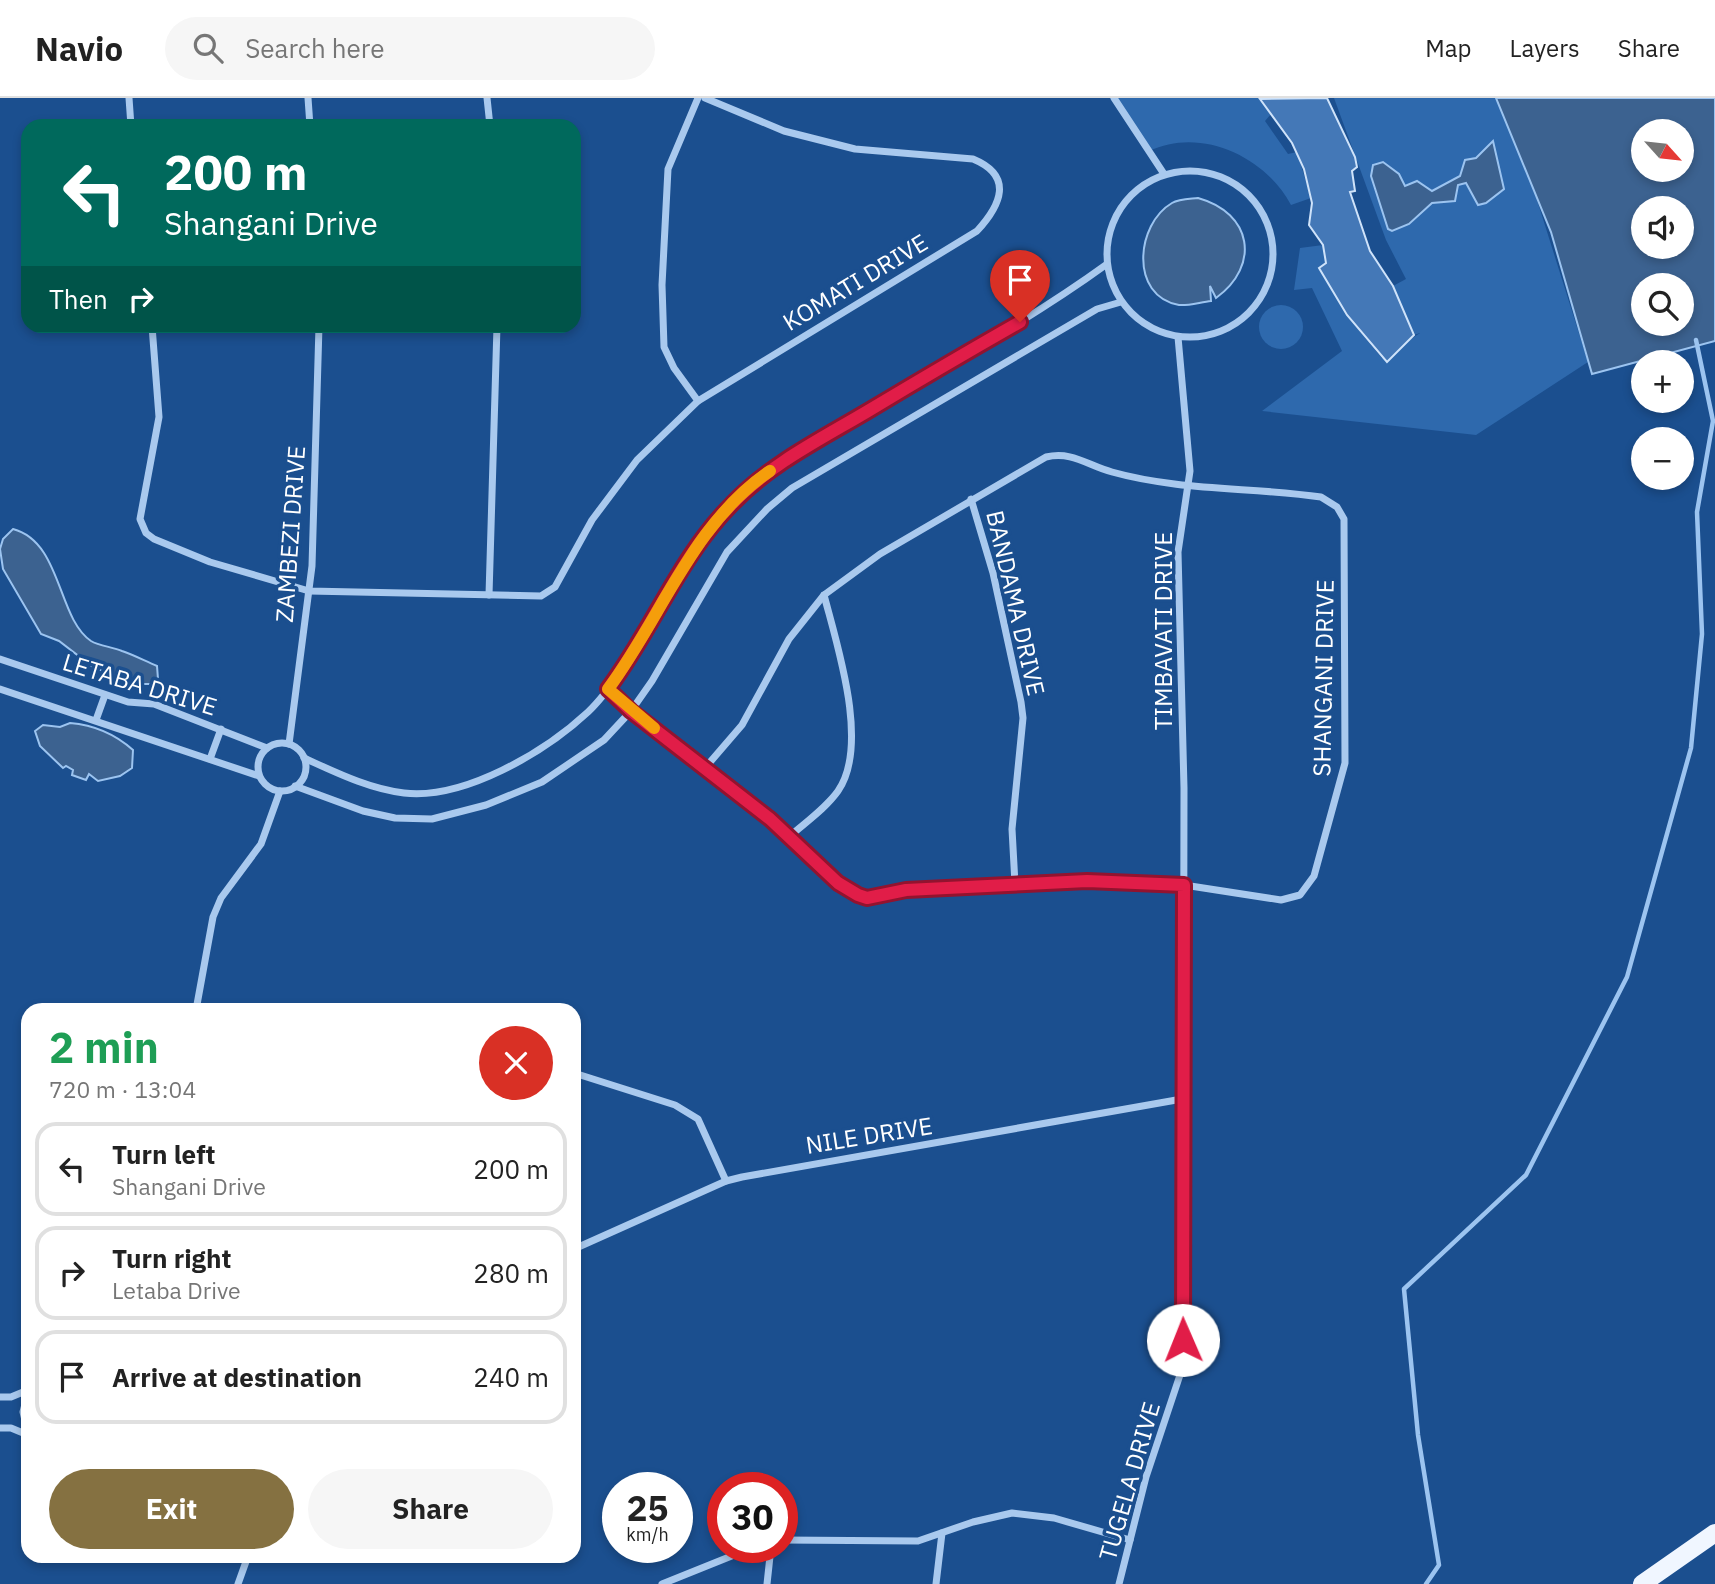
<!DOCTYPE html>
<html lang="en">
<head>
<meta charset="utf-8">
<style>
	body { margin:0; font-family:"IBM Plex Sans",sans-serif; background:#f6f6f6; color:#222; height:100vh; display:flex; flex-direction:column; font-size:26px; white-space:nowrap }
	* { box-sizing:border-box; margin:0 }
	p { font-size:23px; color:#767676 }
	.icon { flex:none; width:38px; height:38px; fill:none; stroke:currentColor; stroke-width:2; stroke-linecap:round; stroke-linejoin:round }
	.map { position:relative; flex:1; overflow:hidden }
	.details { position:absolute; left:21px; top:905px; width:560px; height:560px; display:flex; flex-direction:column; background:#fff; border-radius:21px; box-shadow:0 4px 10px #0003 }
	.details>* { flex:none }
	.guide { position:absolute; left:21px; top:21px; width:560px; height:214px; border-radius:21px; box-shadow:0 4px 10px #0003; background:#00695c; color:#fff; overflow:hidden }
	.needle { width:46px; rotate:117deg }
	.buttons { position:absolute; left:1631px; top:21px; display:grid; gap:14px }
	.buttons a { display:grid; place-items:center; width:63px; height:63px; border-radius:50%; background:#fff; box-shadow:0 4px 10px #0003; font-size:35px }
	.speed { position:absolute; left:602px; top:1374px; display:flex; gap:14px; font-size:35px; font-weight:700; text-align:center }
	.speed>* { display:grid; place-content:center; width:91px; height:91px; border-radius:50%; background:#fff; box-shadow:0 4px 10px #0003; line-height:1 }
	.speed small { font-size:18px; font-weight:400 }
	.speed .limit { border:10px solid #d22; background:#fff; color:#111 }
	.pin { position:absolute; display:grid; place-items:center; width:60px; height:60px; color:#fff; margin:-72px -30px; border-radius:50% 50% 50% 0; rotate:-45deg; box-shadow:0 0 7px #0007 }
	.pin .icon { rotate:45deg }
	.me { position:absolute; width:77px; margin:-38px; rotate:359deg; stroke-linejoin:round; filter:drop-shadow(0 0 5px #0008) }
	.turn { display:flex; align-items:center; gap:24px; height:147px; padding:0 28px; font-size:32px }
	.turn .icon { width:91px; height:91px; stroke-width:2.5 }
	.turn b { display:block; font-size:49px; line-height:60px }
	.then { display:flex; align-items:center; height:66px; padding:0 28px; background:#0003; gap:14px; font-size:26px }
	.round { display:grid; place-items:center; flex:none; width:74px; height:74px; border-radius:37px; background:#f6f6f6 }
	.overview { display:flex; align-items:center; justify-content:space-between; height:119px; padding:0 28px }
	h1 { font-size:42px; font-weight:700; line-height:52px; color:#1e9e55 }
	.button { display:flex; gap:14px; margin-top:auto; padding:14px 28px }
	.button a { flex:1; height:80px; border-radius:42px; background:#857141; color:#fff; font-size:28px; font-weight:700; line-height:80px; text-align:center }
	.button a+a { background:#f6f6f6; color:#222 }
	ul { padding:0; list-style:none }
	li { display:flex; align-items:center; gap:21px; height:94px; margin:0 14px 10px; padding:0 14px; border:4px solid #e0e0e0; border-radius:21px }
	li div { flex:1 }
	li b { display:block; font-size:26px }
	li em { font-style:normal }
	header { display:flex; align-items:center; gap:42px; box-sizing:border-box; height:98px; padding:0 35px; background:#fff; border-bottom:2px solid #e0e0e0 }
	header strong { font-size:33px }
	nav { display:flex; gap:38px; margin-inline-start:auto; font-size:24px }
	.search { width:490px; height:63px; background:#f6f6f6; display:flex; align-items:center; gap:18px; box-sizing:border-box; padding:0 24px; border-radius:38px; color:#767676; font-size:26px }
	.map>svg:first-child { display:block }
	.green { fill:#2e69ad }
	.water { fill:#3c6290; stroke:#9cc4f0; stroke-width:2; fill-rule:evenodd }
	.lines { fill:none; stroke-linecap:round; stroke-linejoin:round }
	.stream { stroke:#9cc4f0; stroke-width:4.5 }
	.building { fill:#4478b7; stroke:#cfe3fa; stroke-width:2 }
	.minor { stroke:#a9c9ee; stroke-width:7 }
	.primary { stroke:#f0f6ff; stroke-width:18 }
	.route-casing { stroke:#92132f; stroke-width:18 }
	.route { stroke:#e11d48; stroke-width:12 }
	.slow { stroke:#f59e0b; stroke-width:12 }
	.labels { text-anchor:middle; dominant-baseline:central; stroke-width:7; stroke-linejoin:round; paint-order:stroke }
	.street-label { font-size:24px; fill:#fff; stroke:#1b4f8f }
</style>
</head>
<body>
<header>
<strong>Navio</strong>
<div class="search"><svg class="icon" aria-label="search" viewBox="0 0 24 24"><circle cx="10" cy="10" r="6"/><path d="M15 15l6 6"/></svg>Search here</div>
<nav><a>Map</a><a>Layers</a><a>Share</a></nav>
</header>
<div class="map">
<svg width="1715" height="1486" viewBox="0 0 1715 1486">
	<rect width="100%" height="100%" fill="#1b4f8f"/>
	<g class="green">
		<path d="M1115,0H1260L1271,16L1265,23L1288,56L1297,54L1311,100L1291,107C1266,59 1201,28 1149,53Z"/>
		<polygon points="1334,0 1497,0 1532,86 1588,264 1476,337 1262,313 1342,253 1312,190 1294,192 1300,150 1323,147 1326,165 1319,170 1351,223 1382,260 1420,235 1414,237 1393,188 1406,181 1386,142"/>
		<circle cx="1281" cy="229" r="22"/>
	</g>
	<g class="water">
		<path d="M1496,0H1715V243L1592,276L1551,134ZM1643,33H1682V72H1643ZM1643,110H1682V149H1643ZM1643,187H1682V226H1643Z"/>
		<polygon points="1493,43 1504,91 1486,105 1478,107 1466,85 1458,87 1455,103 1432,105 1409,126 1392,133 1388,131 1371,78 1373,67 1383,64 1399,76 1405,88 1417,83 1432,93 1460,78 1465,62 1476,60"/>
		<path d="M1198,100C1252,115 1261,167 1216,200L1210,188L1211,203C1201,204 1188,208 1179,207C1129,198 1136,126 1172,105C1179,101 1190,101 1198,100Z"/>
		<path d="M13,431C62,444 57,520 91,543C99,548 113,549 122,553C134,557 145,563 157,568L158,581L152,586H136L93,569L59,543L41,536L3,471L0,451L3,441Z"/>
		<path d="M70,625C94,627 115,636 133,652L132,670L120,678L98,683L89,676L86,682L72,677L73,672L66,668L63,670L40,648L35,633L43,627L60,629Z"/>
	</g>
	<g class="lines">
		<polyline class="stream" points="1426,1486 1439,1467 1418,1337 1404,1191 1526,1077 1627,879 1691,650 1702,536 1697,414 1713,323 1696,242"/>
	</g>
	<polygon class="building" points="1327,0 1355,59 1357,69 1352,73 1355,93 1350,94 1370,153 1393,188 1414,237 1387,264 1347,217 1319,170 1326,165 1323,147 1309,127 1312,105 1304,71 1292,45 1260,1"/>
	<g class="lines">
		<g class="minor">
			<polyline points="129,0 131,28"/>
			<polyline points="308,0 310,28"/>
			<polyline points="487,0 490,28"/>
			<polyline points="698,0 668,71 662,187 664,249 674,270 698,303"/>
			<polyline points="1114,0 1164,76"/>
			<circle cx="1190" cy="156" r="83"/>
			<path d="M152,228L159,319L140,421L146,435L154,441L210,464L309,493L541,498L555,489L592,422L637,362L698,303L977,133C1001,107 1014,78 973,61L855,51L784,33L705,0"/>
			<polyline points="971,401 993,475 1021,604 1023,620 1012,731 1015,786"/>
			<polyline points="489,497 497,228"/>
			<polyline points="0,561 128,604 154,606 267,650"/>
			<polyline points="0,591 259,678"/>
			<path d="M608,591L631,613L790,738L838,785L867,800L906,792L1087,783L1184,787L1281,802L1300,797L1314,778L1345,665L1344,421L1337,409L1321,399C1252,389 1180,393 1112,374C1087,367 1072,353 1046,359L880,456L824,497L789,541L742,627L705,670"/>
			<polyline points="96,622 105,597"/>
			<circle cx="282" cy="669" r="24"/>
			<polyline points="289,646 312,468 319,228"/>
			<path d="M304,660C335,674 369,691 404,695C464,702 545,654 588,614C603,600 616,581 628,564C675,497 694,430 764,377C799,351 839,330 877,308C954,263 1034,219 1107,166"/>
			<polyline points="210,661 221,631"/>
			<polyline points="295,688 363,713 395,720 432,721 486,707 542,684 604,642 631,613 652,583 727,454 767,411 792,390 1097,211 1121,204"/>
			<path d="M790,738C806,724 826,710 838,693C870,647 837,547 824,497"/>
			<polyline points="196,912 213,819 221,800 261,746 280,693"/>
			<polyline points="574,975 675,1007 698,1021 726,1083"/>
			<polyline points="574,1151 726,1083 742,1079 1182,1001"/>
			<polyline points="28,1295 23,1314 28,1335"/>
			<polyline points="0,1299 11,1299 28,1292"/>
			<polyline points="0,1330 11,1330 28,1337"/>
			<polyline points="782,1442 918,1443 973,1424 1012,1415 1054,1420 1130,1442"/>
			<polyline points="238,1486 248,1458"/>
			<polyline points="662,1486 754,1449"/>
			<polyline points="767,1486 771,1449"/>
			<polyline points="936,1486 942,1435"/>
			<polyline points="1119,1486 1146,1379 1180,1277 1183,1242 1184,690 1178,454 1190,373 1178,239"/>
		</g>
		<polyline class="primary" points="1642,1486 1715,1435"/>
	</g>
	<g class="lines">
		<defs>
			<path id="route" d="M1020,224C969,253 918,283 868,313C821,341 770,366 732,406C679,459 653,531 608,591L631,613L770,721L838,785L858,797L867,800L906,792L1087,783L1184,787L1183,1242"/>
		</defs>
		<use href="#route" class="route-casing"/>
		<use href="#route" class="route"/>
		<path class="slow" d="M654,630L608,591C662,519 692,426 770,373"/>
	</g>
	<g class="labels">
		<g class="street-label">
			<text transform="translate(855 184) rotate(-31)">KOMATI DRIVE</text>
			<text transform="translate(290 436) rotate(-86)">ZAMBEZI DRIVE</text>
			<text transform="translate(1016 505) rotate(77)">BANDAMA DRIVE</text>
			<text transform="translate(1163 533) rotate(-90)">TIMBAVATI DRIVE</text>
			<text transform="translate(1323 580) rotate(-89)">SHANGANI DRIVE</text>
			<text transform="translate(140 586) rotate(17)">LETABA DRIVE</text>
			<text transform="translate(869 1037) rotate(-9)">NILE DRIVE</text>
			<text transform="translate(1129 1383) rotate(-74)">TUGELA DRIVE</text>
		</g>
	</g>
</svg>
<div class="buttons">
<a><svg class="needle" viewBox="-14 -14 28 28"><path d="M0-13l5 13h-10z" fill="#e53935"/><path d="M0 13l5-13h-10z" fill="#767676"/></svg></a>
<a><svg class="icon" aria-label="sound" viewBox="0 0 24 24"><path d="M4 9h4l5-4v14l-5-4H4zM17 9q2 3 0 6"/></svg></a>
<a><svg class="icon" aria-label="search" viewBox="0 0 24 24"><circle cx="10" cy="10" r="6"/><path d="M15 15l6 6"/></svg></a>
<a>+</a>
<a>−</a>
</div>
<div class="speed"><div>25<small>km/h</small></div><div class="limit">30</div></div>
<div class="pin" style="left:1020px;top:224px;background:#d93025"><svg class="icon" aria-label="arrive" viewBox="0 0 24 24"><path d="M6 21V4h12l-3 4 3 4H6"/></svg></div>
<svg class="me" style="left:1183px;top:1242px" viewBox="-20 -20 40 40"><circle r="19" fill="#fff"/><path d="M0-13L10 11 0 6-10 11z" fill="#e11d48"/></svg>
<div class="guide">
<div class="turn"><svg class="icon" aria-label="left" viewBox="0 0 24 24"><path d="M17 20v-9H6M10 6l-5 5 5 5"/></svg><div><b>200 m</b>Shangani Drive</div></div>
<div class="then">Then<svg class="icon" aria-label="right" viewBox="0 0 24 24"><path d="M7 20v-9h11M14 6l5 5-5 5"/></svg></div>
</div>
<section class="details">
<div class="overview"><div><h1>2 min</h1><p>720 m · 13:04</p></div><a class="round" style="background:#d93025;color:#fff"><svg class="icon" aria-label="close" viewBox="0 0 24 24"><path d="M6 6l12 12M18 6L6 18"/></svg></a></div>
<ul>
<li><svg class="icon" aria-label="left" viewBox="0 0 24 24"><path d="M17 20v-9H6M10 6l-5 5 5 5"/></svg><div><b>Turn left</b><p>Shangani Drive</p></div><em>200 m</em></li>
<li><svg class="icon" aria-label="right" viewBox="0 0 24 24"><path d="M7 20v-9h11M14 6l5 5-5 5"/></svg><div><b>Turn right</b><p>Letaba Drive</p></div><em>280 m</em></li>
<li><svg class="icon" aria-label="arrive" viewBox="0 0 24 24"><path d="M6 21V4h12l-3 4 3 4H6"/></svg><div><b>Arrive at destination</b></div><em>240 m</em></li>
</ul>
<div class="button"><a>Exit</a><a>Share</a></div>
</section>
</div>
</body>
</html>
